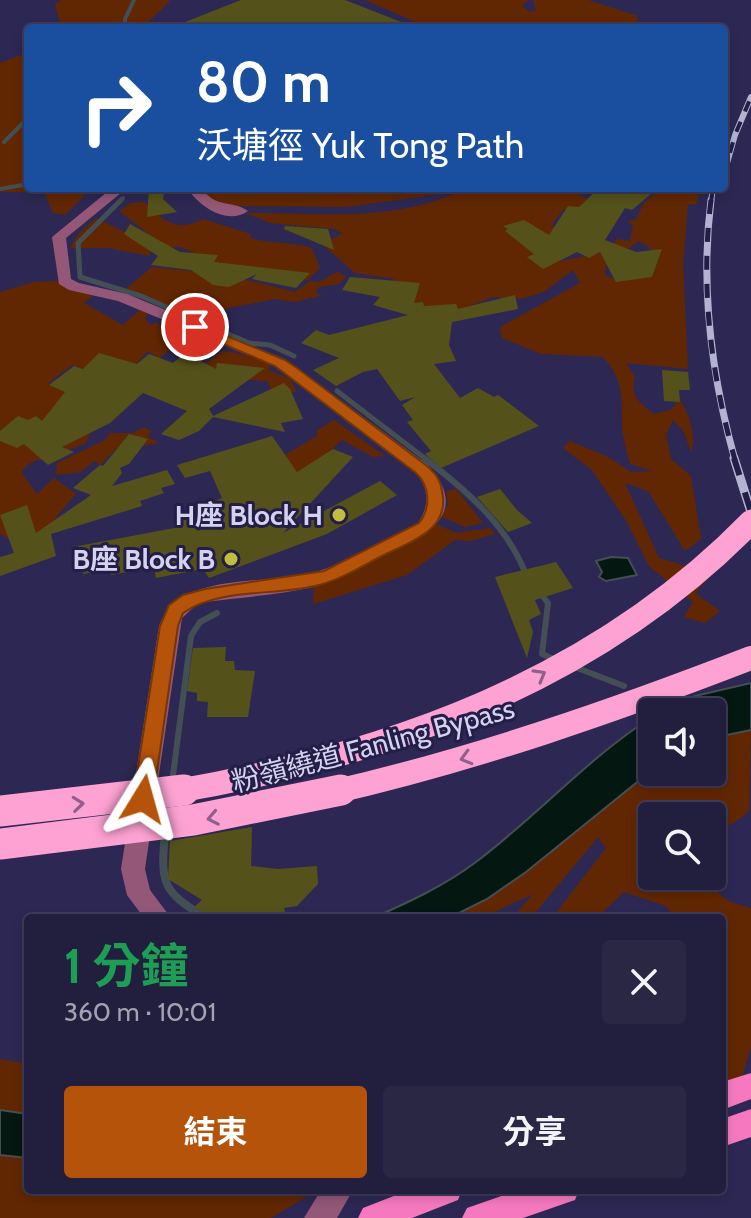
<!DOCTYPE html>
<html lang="zh-TW">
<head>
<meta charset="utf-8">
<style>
	body { margin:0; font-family:Cabin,"Noto Sans TC",sans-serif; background:#2a2745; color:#f1f3f6; height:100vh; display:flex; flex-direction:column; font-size:30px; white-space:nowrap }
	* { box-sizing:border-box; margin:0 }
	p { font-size:26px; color:#a2a2b0 }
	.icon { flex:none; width:44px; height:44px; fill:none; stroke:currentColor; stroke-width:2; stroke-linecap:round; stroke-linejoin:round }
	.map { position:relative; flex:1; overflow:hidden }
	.details { position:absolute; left:24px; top:914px; width:702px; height:280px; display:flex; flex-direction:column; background:#221e3e; border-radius:8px; box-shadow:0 4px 12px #0003,0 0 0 2px #3f3c58 }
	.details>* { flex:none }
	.banner { position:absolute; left:24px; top:24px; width:704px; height:168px; border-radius:8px; box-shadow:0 4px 12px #0003,0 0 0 2px #3f3c58; background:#1a4fa0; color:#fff; overflow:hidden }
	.buttons { position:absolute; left:638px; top:698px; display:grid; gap:16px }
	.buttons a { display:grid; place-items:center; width:88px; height:88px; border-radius:8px; background:#221e3e; box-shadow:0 4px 12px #0003,0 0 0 2px #3f3c58; font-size:40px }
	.pin { position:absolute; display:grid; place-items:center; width:68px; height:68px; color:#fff; margin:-34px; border:4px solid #fff; border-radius:50%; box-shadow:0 2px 8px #0007 }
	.me { position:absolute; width:88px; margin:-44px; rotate:8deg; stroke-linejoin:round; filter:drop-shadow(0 0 6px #0008) }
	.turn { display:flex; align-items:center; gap:28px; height:168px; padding:0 40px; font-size:36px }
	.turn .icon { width:104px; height:104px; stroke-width:2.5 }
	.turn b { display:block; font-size:56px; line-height:68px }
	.round { display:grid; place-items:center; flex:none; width:84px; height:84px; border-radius:8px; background:#2a2745 }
	.head { display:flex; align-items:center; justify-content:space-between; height:136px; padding:0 40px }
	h1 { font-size:48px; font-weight:700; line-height:60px; color:#1e9e55 }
	.button { display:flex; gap:16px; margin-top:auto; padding:16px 40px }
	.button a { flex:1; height:92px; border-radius:8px; background:#b45309; color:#fff; font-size:32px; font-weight:700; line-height:92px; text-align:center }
	.button a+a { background:#2a2745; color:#f1f3f6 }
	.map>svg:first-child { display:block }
	.green { fill:#612702; fill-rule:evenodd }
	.water { fill:#051711; stroke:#434f54; stroke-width:2 }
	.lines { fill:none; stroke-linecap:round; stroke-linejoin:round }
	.stream-far3 { stroke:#434f54; stroke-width:4 }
	.stream-far2 { stroke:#434f54; stroke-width:5 }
	.stream-far1 { stroke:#434f54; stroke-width:6 }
	.stream { stroke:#434f54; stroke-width:8 }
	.building { fill:#54521a }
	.minor { fill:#945778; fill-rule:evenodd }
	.major { fill:#f679c0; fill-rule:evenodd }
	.rail-far2-casing { stroke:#b3b2d1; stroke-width:6 }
	.rail-far1-casing { stroke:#b3b2d1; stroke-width:7 }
	.rail-casing { stroke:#b3b2d1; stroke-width:9 }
	.rail-far2 { stroke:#241d48; stroke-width:4; stroke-dasharray:11; stroke-linecap:butt }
	.rail-far1 { stroke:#241d48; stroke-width:5; stroke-dasharray:14; stroke-linecap:butt }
	.rail { stroke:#241d48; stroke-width:6; stroke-dasharray:18; stroke-linecap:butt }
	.highway-bridge-far1 { stroke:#fda2d2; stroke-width:24 }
	.highway-bridge { stroke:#fda2d2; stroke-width:31 }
	.oneway { stroke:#90608d }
	.route { fill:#b45309; stroke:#753606; stroke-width:2 }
	.poi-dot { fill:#c2bd3f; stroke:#241d48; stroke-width:3 }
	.labels { text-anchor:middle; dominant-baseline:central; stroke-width:6; stroke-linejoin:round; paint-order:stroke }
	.poi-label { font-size:28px; font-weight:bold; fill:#d4d3ef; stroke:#241d48; text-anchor:end }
	.street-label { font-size:28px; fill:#d4d3ef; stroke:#241d48 }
</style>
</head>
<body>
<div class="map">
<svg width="751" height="1218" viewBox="0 0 751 1218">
	<rect width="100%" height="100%" fill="#2d2853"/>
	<g class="green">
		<polygon points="61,0 168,0 170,1 144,26 146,28 61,28 55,4"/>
		<polygon points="365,0 529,0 522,5 529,12 536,10 533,0 588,0 638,16 635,28 429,28"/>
		<polygon points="28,52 28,188 91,189 65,215 53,213 44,192 0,192 0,63"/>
		<polygon points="184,188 451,188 440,194 346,207 217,206"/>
		<path d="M465,188H578L577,194L605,207L564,209L553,222V227L566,232L557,243L528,257L538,265L607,252L617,239L630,241L633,225L627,222L636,219C639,214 642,205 646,201C658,188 685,182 700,192L696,205L688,204L683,265L688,369L626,363L635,377C629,397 640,403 654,414L671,410L679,398C689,413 697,436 691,452L684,432L673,420L666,435L671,459L691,476L701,539L685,551L648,491L625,483L659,558L712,574L695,593L720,611L705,623L684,617L693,602L649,566L627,522L592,470L563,448L570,441L610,458L631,472L653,471L630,464C627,452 623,439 622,427C621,396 625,382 603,357L541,354L502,338L500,327L580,283L573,270L544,292L521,299L493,297L451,313L401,305L394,279L355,273L323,245L342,233L335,229L270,223L245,213C318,212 399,224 465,188ZM639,241L650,248L660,261L652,259L625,281L605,276L606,265Z"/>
		<path d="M144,202C164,221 176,233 203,219L251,234L250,238C270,244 291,242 312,248L320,268L308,280L265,269L216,272L295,292L310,281L319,282L337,272L346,276L339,284L319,287L315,293L323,295L294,302L275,299L228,308L211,322L126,289L152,267L201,272L202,256L180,247L149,248L150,256L108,248H70L79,233L96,218L141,240L151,236L119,211L131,203Z"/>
		<polygon points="57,281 94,295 84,303 123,325 140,310 148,312 145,319 151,325 157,322 168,333 173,347 151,365 157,357 148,351 121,380 72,365 47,384 99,404 72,426 90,434 85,444 30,463 21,472 37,494 54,478 76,494 56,517 62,523 20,545 0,534 0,292 34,282"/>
		<path d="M222,351C235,351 257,359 269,364V370L290,379L296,391L286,397L275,396L267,381L236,379L201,367Z"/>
		<polygon points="334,420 385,456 373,457 342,440 300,479 280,458 317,436 317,430"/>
		<polygon points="144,427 151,431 148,437 159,443 136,447 119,446 100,465 94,461 81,472 56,475 57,463 105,440 110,433 133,433"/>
		<polygon points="456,489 483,523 465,527 440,516 448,505 446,491"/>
		<polygon points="435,524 457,533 490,528 495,534 470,541 455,540 407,575 313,604 314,583"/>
		<path d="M751,730L749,811C739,820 726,830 712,828V816H652V876H697L730,902L751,908V1047L741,1081L722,1096V918H675L666,906L624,892L597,918H552L606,848L598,837L531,918H512L533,894L482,918H449L508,885L652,770L712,772V738Z"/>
		<polygon points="0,1059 28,1064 28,1114 0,1110"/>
		<polygon points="0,1155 28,1158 28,1190 318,1190 271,1218 0,1218"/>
	</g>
	<g class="water">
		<polygon points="611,557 628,558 637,575 606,581 599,577 602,572 596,561"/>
		<polygon points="751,683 751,730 712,738 712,712 660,712 695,696"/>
		<path d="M652,717V770L526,872L487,899L449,918H373C409,902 444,886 476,862C537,816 588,758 652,717Z"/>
		<polygon points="0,1110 28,1114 28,1158 0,1155"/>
	</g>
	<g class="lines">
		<g class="stream-far3">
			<polyline points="125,28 125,19 134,0"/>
			<polyline points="4,142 28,118"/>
			<polyline points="28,144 25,159 28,165"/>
			<polyline points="0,189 28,184"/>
			<polyline points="119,202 123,198"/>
		</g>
		<g class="stream-far2">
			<polyline points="121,200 78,243 80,277 141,296 249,343 270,345 294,356"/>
			<polyline points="337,391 427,460"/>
		</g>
		<g class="stream-far1">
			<path d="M424,458C465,489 508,526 526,575"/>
			<polyline points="540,593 548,603 542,654 558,661"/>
			<polyline points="572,666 624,686"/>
			<polyline points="172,783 191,636 200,622 217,613"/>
		</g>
		<path class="stream" d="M165,834C160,884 163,892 206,918"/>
	</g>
	<g class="building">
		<polygon points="241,0 345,0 414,27 170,28"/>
		<polygon points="149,188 165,188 163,199 177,212 147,217"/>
		<polygon points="599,188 658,188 632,210 625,208 605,240 636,252 662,249 652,277 616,282 600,252 589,258 577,252 543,269 527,257 534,254 505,231 508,229 503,226 524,220 549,235 568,206 579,207"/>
		<polygon points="130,224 180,252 218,255 214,262 310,273 296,288 252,279 257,274 229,287 213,285 191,270 151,265 158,256 124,234"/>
		<polygon points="285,226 328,229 334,250 284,229"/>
		<polygon points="350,277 420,283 414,303 423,302 424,306 456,304 458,309 515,295 518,309 452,322 449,345 456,361 434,364 460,398 478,388 494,397 498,395 539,426 441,468 425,454 431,451 407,422 413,420 402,405 415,397 400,401 377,369 363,372 336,386 313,370 339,358 301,343 316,330 329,335 408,315 373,305 380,297 342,290"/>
		<polygon points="99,353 137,364 149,354 173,363 185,353 216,369 217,363 265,368 209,409 213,416 284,383 290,389 303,419 281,423 285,432 213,417 199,431 179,440 161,434 187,411 143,393 110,423 62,447 74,452 48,465 24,444 17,448 0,441 0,431 18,416 28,420 36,416 42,421 65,392 49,385 74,366 83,369"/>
		<polygon points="662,370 688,372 690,390 679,390 680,402 664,401"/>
		<polygon points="129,434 148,439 129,464 120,468 122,473 112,486 167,470 175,484 161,488 164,493 140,501 142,506 51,534 56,556 0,576 0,557 14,553 0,515 27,505 36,533 91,495 73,488 100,465 103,466"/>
		<polygon points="272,436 297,472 333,449 353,457 283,533 380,481 397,495 327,534 209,578 203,569 156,578 154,567 111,575 110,569 83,574 78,546 180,527 176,520 222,498 210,471 185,478 177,465"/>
		<polygon points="500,489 517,510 532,523 508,532 477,497"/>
		<polygon points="556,562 573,588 535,600 541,614 529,620 533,632 527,658 495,577"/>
		<polygon points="226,647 225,661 234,661 235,670 255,671 248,717 207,717 208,702 197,701 197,693 187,691 193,648"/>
		<polygon points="252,827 251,866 278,869 317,866 318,884 297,906 284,908 287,918 212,918 194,907 202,900 168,879 170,841"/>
	</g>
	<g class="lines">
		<g class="minor">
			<path d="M112,188H127L66,238L71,279L79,283L127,294L286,360L428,465C473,516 423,536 383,556C361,567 340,580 316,586C281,595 242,597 206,602L194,607L182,618L145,869L150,890L171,918H144L127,895L121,869L159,626C180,569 270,587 319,571C353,560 386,539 418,523C430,505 429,489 416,473L274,366L118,301L69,290L59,284L52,237Z"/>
			<path d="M187,188H201C218,210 231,199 248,211C227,226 199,206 187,188Z"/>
			<polygon points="321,1190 353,1190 337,1218 304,1218"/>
		</g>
		<g class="major">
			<polygon points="751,1073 751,1099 722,1110 722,1082"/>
			<polygon points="751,1109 751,1137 722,1147 722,1119"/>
			<polygon points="409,1190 462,1190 458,1200 412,1218 358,1218 363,1208"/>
			<polygon points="519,1190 579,1190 575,1200 523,1218 462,1218 467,1208"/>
		</g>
		<defs>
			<g id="rail-far2">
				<polyline points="724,174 735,135 751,97"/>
				<polyline points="711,202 713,188"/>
			</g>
			<path id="rail-far1" d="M711,200C700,288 711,374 735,460"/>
			<polyline id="rail" points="734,458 751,512"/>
		</defs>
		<use href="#rail-far2" class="rail-far2-casing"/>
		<use href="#rail-far1" class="rail-far1-casing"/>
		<use href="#rail" class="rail-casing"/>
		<use href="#rail-far2" class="rail-far2"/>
		<use href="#rail-far1" class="rail-far1"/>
		<use href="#rail" class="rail"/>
		<g class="highway-bridge-far1">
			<path d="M172,792C388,755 595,682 751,522"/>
			<path d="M333,792C476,759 614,711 751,658"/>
		</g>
		<g class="highway-bridge">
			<polyline points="0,811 184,790"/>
			<polyline points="0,844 193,820 341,790"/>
		</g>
	</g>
	<defs><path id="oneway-chevron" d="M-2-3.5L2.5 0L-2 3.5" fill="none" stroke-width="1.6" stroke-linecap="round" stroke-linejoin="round" transform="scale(2)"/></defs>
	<g class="oneway">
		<use href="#oneway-chevron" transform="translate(540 675) rotate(-30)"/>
		<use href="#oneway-chevron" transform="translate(466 758) rotate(164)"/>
		<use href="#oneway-chevron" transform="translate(78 804) rotate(-6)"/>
		<use href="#oneway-chevron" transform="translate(213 818) rotate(169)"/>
	</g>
	<path class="route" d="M195,323L285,360L297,368L427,466C436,474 440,479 442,491C451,530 410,542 382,556C360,567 339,581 315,586C273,596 218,588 183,613L178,626L153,799L150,805L143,808L136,805L133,799L160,626L169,605L183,595L205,589L324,571L419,523C431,508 430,486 416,473L275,366L190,330L188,327Z"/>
	<g class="poi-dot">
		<circle cx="339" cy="515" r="8"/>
		<circle cx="231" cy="559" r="8"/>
	</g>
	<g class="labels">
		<g class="poi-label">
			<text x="323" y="515">H座 Block H</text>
			<text x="215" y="559">B座 Block B</text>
		</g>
		<g class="street-label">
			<text transform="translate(373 745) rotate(-15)">粉嶺繞道 Fanling Bypass</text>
		</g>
	</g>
</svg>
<div class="buttons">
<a><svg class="icon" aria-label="sound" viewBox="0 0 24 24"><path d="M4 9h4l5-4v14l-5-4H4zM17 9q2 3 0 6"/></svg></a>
<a><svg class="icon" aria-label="search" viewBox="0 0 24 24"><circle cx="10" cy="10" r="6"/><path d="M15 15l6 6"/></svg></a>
</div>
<div class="pin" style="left:195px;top:327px;background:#d93025"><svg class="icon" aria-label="arrive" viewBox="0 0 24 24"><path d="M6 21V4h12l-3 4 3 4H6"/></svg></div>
<svg class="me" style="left:143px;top:799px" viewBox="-20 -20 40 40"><path d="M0-17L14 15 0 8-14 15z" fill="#b45309" stroke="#fff" stroke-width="4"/></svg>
<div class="banner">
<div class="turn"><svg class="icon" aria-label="right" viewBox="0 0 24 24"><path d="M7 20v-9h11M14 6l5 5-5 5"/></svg><div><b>80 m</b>沃塘徑 Yuk Tong Path</div></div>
</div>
<section class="details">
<div class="head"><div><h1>1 分鐘</h1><p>360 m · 10:01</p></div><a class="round"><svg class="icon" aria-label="close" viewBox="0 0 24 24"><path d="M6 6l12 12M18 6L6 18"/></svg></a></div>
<div class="button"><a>結束</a><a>分享</a></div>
</section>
</div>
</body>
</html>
